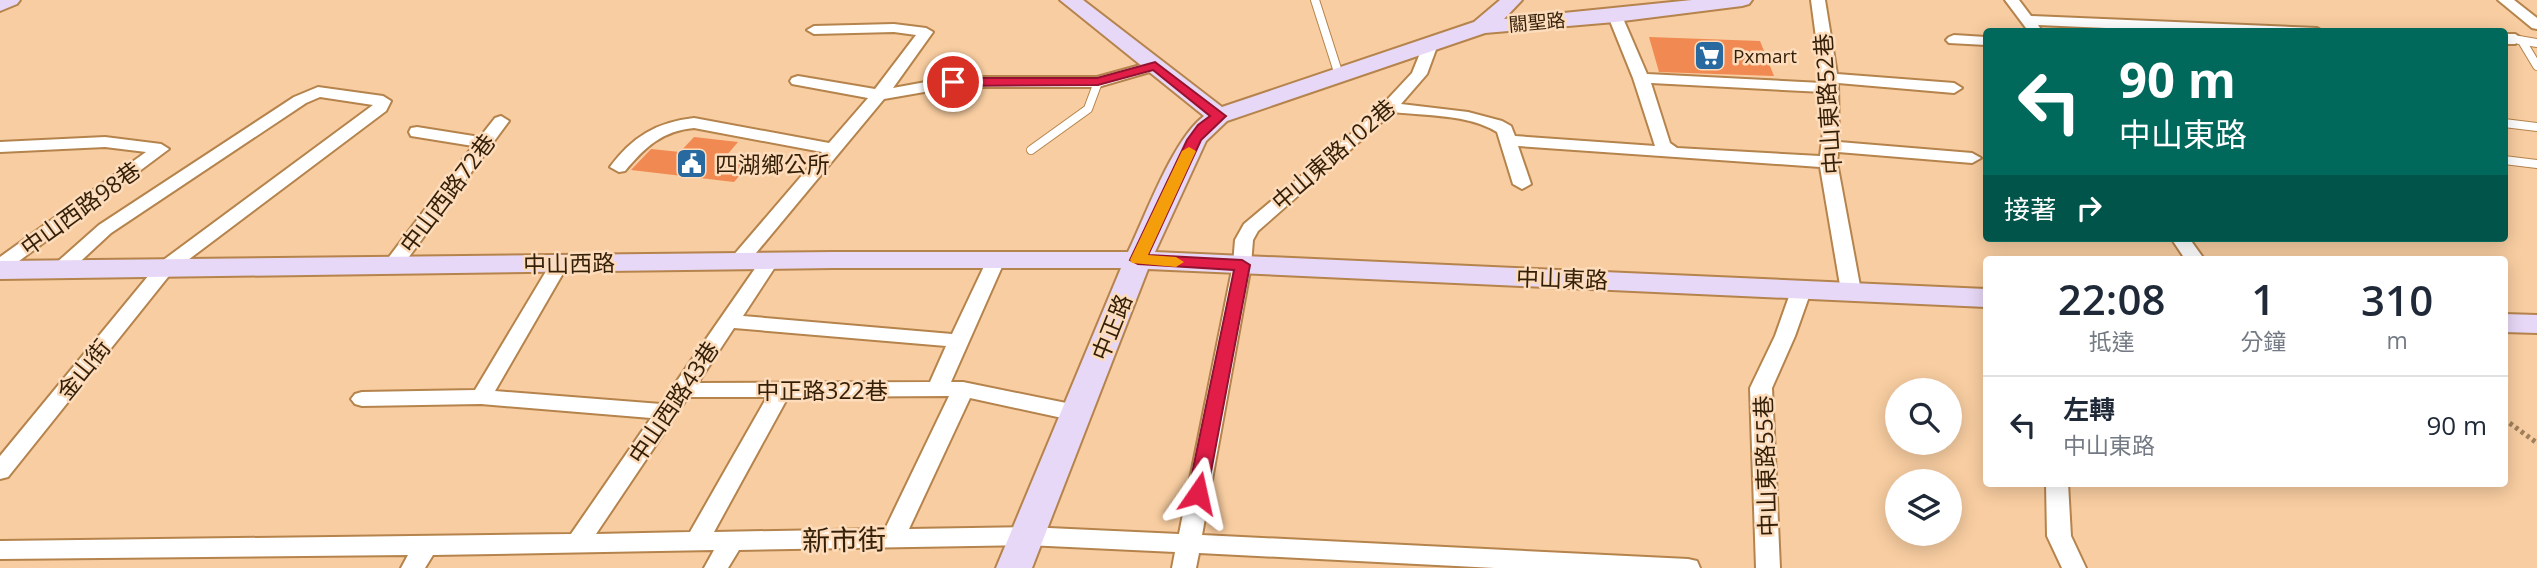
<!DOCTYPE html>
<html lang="zh-TW">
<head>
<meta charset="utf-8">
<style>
	body { margin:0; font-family:"Open Sans","Noto Sans TC",sans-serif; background:#f2f2f3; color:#1f2937; height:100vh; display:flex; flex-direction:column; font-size:26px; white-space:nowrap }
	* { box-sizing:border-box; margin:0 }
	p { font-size:23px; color:#747a83 }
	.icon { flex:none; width:38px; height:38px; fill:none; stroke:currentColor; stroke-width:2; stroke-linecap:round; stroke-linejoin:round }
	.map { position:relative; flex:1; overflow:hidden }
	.panel { position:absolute; left:1983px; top:256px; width:525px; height:231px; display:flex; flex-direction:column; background:#fff; border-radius:7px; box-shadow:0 4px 18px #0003 }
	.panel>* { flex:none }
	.top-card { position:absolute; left:1983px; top:28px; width:525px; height:214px; border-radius:7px; box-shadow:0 4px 18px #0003; background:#00695c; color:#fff; overflow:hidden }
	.fabs { position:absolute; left:1885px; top:378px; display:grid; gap:14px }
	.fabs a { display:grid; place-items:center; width:77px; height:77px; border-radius:50%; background:#fff; box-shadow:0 4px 18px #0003; font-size:35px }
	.pin { position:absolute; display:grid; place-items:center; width:60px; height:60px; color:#fff; margin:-30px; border:4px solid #fff; border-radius:50%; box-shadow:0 2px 7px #0007 }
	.me { position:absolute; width:77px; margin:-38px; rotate:11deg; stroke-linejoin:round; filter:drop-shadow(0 0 5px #0008) }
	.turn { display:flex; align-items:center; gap:24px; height:147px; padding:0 21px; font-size:32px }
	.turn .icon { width:91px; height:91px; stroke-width:2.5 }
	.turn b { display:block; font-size:49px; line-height:60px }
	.then { display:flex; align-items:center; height:66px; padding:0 21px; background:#0003; gap:14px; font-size:26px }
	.eta { display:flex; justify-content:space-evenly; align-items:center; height:119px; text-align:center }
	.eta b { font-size:42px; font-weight:600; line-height:49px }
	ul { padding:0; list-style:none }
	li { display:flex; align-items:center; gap:21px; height:98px; padding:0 21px; border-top:2px solid #e0e1e3 }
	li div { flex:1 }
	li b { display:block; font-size:26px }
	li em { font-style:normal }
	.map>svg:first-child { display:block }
	.building { fill:#f18952 }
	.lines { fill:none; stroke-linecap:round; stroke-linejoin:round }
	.lane-casing { stroke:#b5834c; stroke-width:10 }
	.street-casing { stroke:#b5834c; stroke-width:4 }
	.secondary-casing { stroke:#b5834c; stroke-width:4 }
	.path { stroke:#9f7f5c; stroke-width:5; stroke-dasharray:3.5 3.5; stroke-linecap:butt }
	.lane { stroke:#fff; stroke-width:8 }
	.street { fill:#fff; fill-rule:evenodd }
	.secondary { fill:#e8d8f7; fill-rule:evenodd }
	.route { fill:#e11d48; stroke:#92132f; stroke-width:2 }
	.slow { fill:#f59e0b }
	.labels { text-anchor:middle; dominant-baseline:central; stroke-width:5; stroke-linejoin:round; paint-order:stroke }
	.far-street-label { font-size:19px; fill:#331f07; stroke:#fddcbc }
	.far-poi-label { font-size:19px; fill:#331f07; stroke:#fddcbc; text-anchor:start }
	.street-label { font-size:23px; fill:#331f07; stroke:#fddcbc }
	.poi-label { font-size:23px; fill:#331f07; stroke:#fddcbc; text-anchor:start }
	.near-street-label { font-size:28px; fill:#331f07; stroke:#fddcbc }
</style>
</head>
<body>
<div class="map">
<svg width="2537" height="568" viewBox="0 0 2537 568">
	<rect width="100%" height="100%" fill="#f8cda1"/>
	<g class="building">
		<polygon points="1649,37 1760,41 1774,76 1659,72"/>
		<polygon points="694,137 738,142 726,156 754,159 734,182 631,170 651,149 680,152"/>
	</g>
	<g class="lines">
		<defs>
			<g id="lane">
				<polyline points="1315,0 1339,75"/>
				<polyline points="2519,40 2537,43"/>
				<polyline points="2522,41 2537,66"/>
				<polyline points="2504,123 2537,127"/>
				<polyline points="1031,150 1088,109 1098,82"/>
				<polyline points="2504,160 2537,164"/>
			</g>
			<g id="street">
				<path d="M1811,0H1825L1837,74L1954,83L1962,88L1954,93L1838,83L1839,142L1972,153L1981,158L1972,163L1838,152L1837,162L1861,291L1858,295H1844L1841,291L1820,167L1518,146L1531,184L1522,189L1513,184L1497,132C1468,114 1426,116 1393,112L1258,231L1253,240L1251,265L1202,535L1688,559L1697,561L1700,568H1495L1199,553L1196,568H1172L1175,552L1027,545L739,550L728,568H704L714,550L433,555L425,568H401L408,555L0,559V541L571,534L651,418L481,404L362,406L355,404L351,399L355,394L362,392L475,390L551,263L560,257L569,263L495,391L661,404L763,257L770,255L779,261L743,316L952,334L987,260L989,256H1003L1005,260L951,382H963L1076,405L1084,408L1087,413L1084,418L1076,421L970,398L909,529L1027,527L1179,534L1233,265L1235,240L1244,224L1371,117L1412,73L1425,41L1430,39L1438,44L1427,74L1401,104L1468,112L1502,121L1511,126L1515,136L1655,146L1633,78L1608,16L1610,13H1620L1622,16L1647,74L1822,83ZM1651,83L1823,92L1824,124L1820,156L1677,148L1670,143ZM734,328L946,346L930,382L698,383ZM949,396L885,529L714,532L788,397ZM688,397H767L690,532L596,534Z"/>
				<polygon points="2005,0 2019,0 2031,16 2317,28 2324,32 2197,32 2038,25 2040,28 2038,31 2029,32"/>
				<polygon points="2498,0 2514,0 2537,18 2537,29 2532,28"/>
				<path d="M894,24L926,28L933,32L893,88L953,77H1097L1155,61L1163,66L1160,69L1098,87H953L884,99L746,265H732L730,261L732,257L822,152L694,128C662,131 645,147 625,171L619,172L610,167C632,137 657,122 694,118L829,143L868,98L792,84L790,81L792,78L798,76L875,89L916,35L894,32L814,34L807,30L814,26Z"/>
				<polygon points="2504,34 2515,34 2523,39 2515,44 2504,44"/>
				<polygon points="1954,35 1986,37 1986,45 1949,43 1946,40 1949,37"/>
				<polygon points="318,87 383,96 391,101 386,111 172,272 8,477 0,479 0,456 158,264 373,105 320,97 306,103 111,233 69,272 55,272 53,268 55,264 99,225 294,97"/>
				<polygon points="501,116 509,121 400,269 386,269 384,265 386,261 473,146 411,136 409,132 411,128 417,127 480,137 495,118"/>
				<polygon points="105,137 161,144 169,149 7,270 0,272 0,257 146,152 105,147 0,152 0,142"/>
				<polygon points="2171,238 2189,238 2204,259 2185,259"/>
				<polygon points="1802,282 1809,284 1812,288 1795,336 1772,388 1780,568 1756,568 1750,388 1775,336 1792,288 1795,284"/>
				<polygon points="2046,483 2068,483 2071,536 2086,568 2062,568 2047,536"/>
			</g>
			<g id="secondary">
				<polygon points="0,0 20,0 17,4 0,11"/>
				<path d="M1060,0H1083L1222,107L1474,22L1500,0H1522L1504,19L1692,0H1752L1749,4L1742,6L1615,22L1485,33L1227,121L1206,141L1155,252L1986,289V307L1148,269L1032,568H996L1121,268H833L0,279V261L833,252H1128C1146,215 1173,139 1204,116Z"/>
				<polygon points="2504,314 2537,315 2537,333 2504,332"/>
			</g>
		</defs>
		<use href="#lane" class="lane-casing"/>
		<use href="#street" class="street-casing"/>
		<use href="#secondary" class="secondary-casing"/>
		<polyline class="path" points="2504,419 2537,443"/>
		<use href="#lane" class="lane"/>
		<use href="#street" class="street"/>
		<use href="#secondary" class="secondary"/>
	</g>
	<polygon class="route" points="1155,62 1226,116 1201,140 1148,255 1242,260 1250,265 1207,493 1204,498 1191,498 1188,493 1234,270 1138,264 1130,260 1187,140 1198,125 1210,116 1153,70 1098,85 953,86 947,82 953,78 1097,78"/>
	<polygon class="slow" points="1189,147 1196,151 1148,255 1176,257 1184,262 1176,267 1132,263 1130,260 1182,151"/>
	<defs>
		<symbol id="supermarket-square" viewBox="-11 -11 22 22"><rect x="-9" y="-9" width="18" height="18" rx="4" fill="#286a9f" stroke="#fddcbc"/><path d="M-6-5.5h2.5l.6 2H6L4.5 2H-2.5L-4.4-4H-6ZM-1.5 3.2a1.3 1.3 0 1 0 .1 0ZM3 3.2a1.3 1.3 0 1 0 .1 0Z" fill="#fff"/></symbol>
		<symbol id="civic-square" viewBox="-11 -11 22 22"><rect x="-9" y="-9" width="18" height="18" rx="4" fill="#286a9f" stroke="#fddcbc"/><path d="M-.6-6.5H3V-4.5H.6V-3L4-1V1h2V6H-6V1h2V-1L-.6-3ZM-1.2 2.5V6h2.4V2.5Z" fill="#fff"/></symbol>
	</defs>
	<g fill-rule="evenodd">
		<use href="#supermarket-square" x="1692" y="38" width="35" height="35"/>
		<use href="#civic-square" x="674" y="146" width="35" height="35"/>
	</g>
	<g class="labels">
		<g class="far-street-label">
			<text transform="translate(1537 22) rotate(-5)">關聖路</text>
		</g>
		<g class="far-poi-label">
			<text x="1733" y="56">Pxmart</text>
		</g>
		<g class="street-label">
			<text transform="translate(1827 104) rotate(-94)">中山東路52巷</text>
			<text transform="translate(1333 154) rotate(-41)">中山東路102巷</text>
			<text transform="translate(447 193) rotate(-53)">中山西路72巷</text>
			<text transform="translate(80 208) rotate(-36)">中山西路98巷</text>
			<text transform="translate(569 263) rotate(-1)">中山西路</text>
			<text transform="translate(1562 278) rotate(2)">中山東路</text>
			<text transform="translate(1111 327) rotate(-68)">中正路</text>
			<text transform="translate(83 369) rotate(-51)">金山街</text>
			<text x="822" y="390">中正路322巷</text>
			<text transform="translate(673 402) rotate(-56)">中山西路43巷</text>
			<text transform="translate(1765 466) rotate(-92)">中山東路55巷</text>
		</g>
		<g class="poi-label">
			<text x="715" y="164">四湖鄉公所</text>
		</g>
		<g class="near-street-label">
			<text transform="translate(844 539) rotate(-1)">新市街</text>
		</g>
	</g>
</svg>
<div class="fabs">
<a><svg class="icon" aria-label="search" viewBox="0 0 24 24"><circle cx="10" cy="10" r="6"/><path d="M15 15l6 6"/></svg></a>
<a><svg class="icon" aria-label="layers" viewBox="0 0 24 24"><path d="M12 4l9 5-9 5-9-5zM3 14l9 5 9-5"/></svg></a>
</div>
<div class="pin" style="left:953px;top:82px;background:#d93025"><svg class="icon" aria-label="arrive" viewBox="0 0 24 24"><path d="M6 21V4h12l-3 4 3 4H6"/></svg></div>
<svg class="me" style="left:1198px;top:493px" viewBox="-20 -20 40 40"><path d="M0-17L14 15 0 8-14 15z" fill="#e11d48" stroke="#fff" stroke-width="4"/></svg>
<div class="top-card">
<div class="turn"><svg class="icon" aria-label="left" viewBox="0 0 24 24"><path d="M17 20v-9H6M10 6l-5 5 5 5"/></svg><div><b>90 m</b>中山東路</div></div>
<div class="then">接著<svg class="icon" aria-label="right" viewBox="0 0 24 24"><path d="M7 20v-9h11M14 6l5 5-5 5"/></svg></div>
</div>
<section class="panel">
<div class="eta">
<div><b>22:08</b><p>抵達</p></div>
<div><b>1</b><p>分鐘</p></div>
<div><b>310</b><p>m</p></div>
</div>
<ul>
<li><svg class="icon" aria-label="left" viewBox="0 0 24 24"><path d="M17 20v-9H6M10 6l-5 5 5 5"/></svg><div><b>左轉</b><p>中山東路</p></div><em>90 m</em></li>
</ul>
</section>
</div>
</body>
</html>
